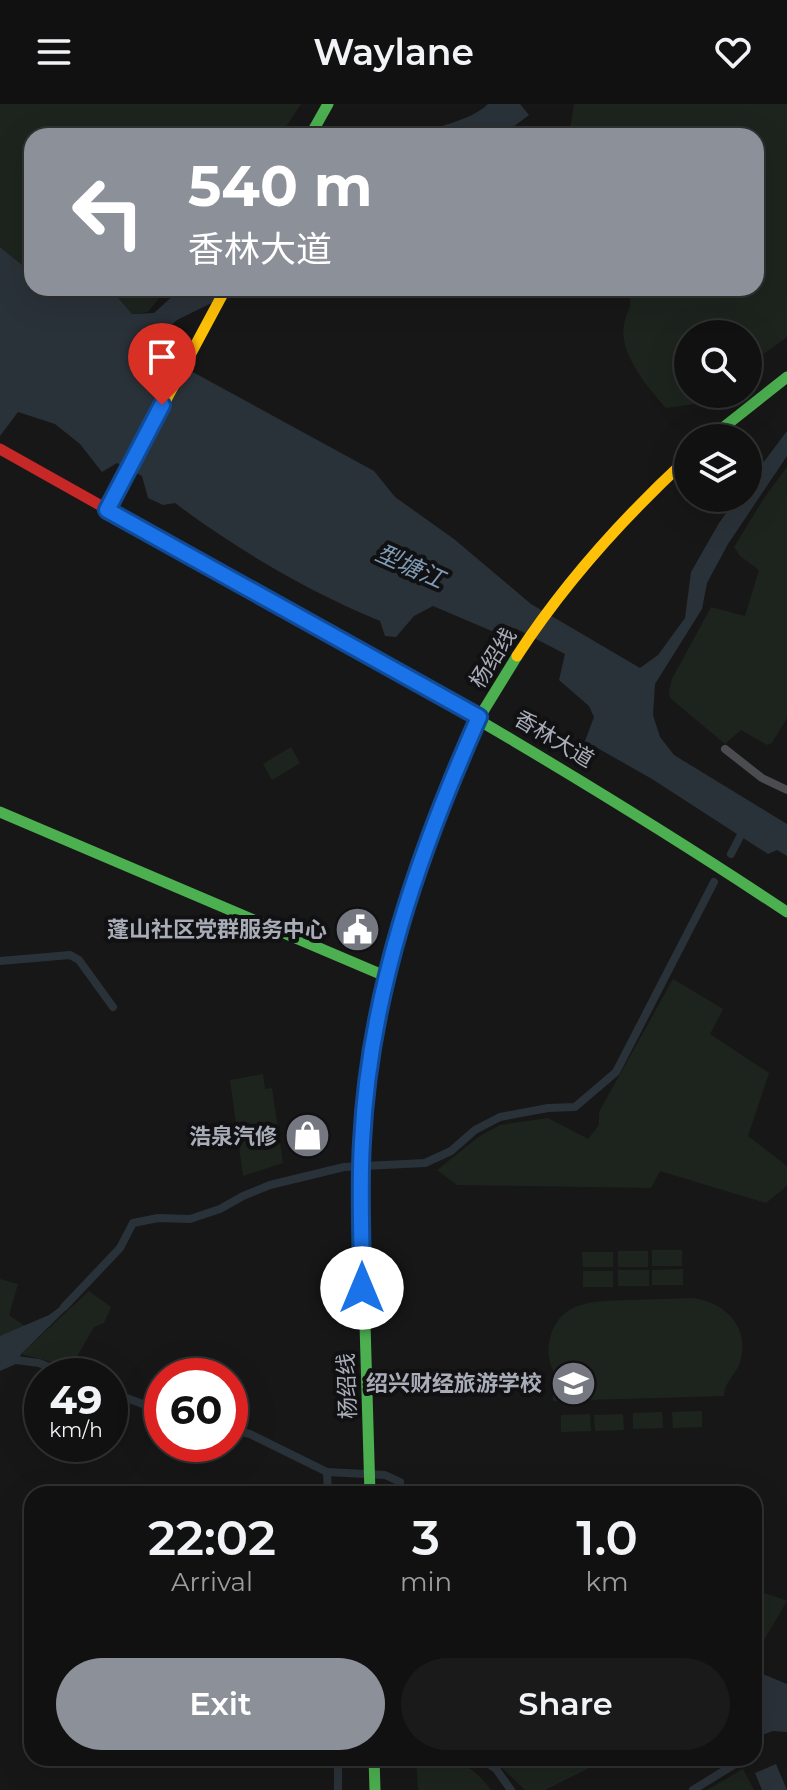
<!DOCTYPE html>
<html lang="en">
<head>
<meta charset="utf-8">
<style>
	body { margin:0; font-family:Montserrat,"Noto Sans SC",sans-serif; background:#1a1a1a; color:#f1f3f6; height:100vh; display:flex; flex-direction:column; font-size:30px; white-space:nowrap }
	* { box-sizing:border-box; margin:0 }
	p { font-size:26px; color:#9c9d9f }
	.icon { flex:none; width:44px; height:44px; fill:none; stroke:currentColor; stroke-width:2; stroke-linecap:round; stroke-linejoin:round }
	.map { position:relative; flex:1; overflow:hidden }
	.panel { position:absolute; left:24px; top:1382px; width:738px; height:280px; display:flex; flex-direction:column; background:#111; border-radius:24px; box-shadow:0 8px 32px #0002,0 0 0 2px #303131 }
	.panel>* { flex:none }
	.guide { position:absolute; left:24px; top:24px; width:740px; height:168px; border-radius:24px; box-shadow:0 8px 32px #0002,0 0 0 2px #303131; background:#8c9099; color:#fff; overflow:hidden }
	.fabs { position:absolute; left:674px; top:216px; display:grid; gap:16px }
	.fabs a { display:grid; place-items:center; width:88px; height:88px; border-radius:50%; background:#111; box-shadow:0 8px 32px #0002,0 0 0 2px #303131; font-size:40px }
	.speed { position:absolute; left:24px; top:1254px; display:flex; gap:16px; font-size:40px; font-weight:700; text-align:center }
	.speed>* { display:grid; place-content:center; width:104px; height:104px; border-radius:50%; background:#111; box-shadow:0 8px 32px #0002,0 0 0 2px #303131; line-height:1 }
	.speed small { font-size:20px; font-weight:400 }
	.speed .limit { border:12px solid #d22; background:#fff; color:#111 }
	.pin { position:absolute; display:grid; place-items:center; width:68px; height:68px; color:#fff; margin:-82px -34px; border-radius:50% 50% 50% 0; rotate:-45deg; box-shadow:0 0 8px #0007 }
	.pin .icon { rotate:45deg }
	.me { position:absolute; width:88px; margin:-44px; rotate:0deg; stroke-linejoin:round; filter:drop-shadow(0 0 6px #0008) }
	.turn { display:flex; align-items:center; gap:28px; height:168px; padding:0 32px; font-size:36px }
	.turn .icon { width:104px; height:104px; stroke-width:2.5 }
	.turn b { display:block; font-size:56px; line-height:68px }
	.eta { display:flex; justify-content:space-evenly; align-items:center; height:136px; text-align:center }
	.eta b { font-size:48px; font-weight:600; line-height:56px }
	.button { display:flex; gap:16px; margin-top:auto; padding:16px 32px }
	.button a { flex:1; height:92px; border-radius:48px; background:#8c9099; color:#fff; font-size:32px; font-weight:600; line-height:92px; text-align:center }
	.button a+a { background:#1a1a1a; color:#f1f3f6 }
	header { display:flex; justify-content:space-between; align-items:center; height:104px; padding:0 32px; background:#111; font-size:36px; font-weight:600 }
	.map>svg:first-child { display:block }
	.green { fill:#1d241e }
	.water { fill:#2a3239 }
	.lines { fill:none; stroke-linecap:round; stroke-linejoin:round }
	.canal { stroke:#2a3239; stroke-width:8 }
	.street { stroke:#4b4c50; stroke-width:8 }
	.fast { stroke:#4caf50; stroke-width:11 }
	.slow { stroke:#ffc107; stroke-width:11 }
	.jam { stroke:#c62828; stroke-width:11 }
	.route-casing { stroke:#114b97; stroke-width:20 }
	.route { stroke:#1a73e8; stroke-width:14 }
	.labels { text-anchor:middle; dominant-baseline:central; stroke-width:8; stroke-linejoin:round; paint-order:stroke }
	.street-label { font-size:22px; fill:#a8adb8; stroke:#111113 }
	.poi-label { font-size:22px; font-weight:bold; fill:#a8adb8; stroke:#111113; text-anchor:end }
	.water-label { font-size:24px; font-style:italic; fill:#7f9bb3; stroke:#111113 }
</style>
</head>
<body>
<header><svg class="icon" aria-label="menu" viewBox="0 0 24 24"><path d="M4 6h16M4 12h16M4 18h16"/></svg>Waylane<svg class="icon" aria-label="heart" viewBox="0 0 24 24"><path d="M12 20l-8-8c-3-5 5-10 8-4 3-6 11-1 8 4z"/></svg></header>
<div class="map">
<svg width="787" height="1686" viewBox="0 0 787 1686">
	<rect width="100%" height="100%" fill="#171717"/>
	<g class="green">
		<polygon points="0,0 301,0 280,32 32,32 32,169 0,143"/>
		<path d="M574,0H787V233L748,261V230H688V290H708L695,300L666,304C649,285 618,249 624,220C628,202 634,206 627,184H756V32H569Z"/>
		<polygon points="110,184 167,184 148,208 132,210"/>
		<polygon points="787,363 787,614 772,639 767,641 741,626 725,640 670,594 669,588 672,575 711,503 745,512 759,466 740,452 734,443 764,394"/>
		<polygon points="291,643 300,659 272,676 263,660"/>
		<polygon points="673,875 723,905 710,930 769,969 748,1032 787,1062 787,1082 766,1099 660,1067 651,1084 457,1081 437,1066 480,1032 500,1021 548,1014 588,1035 599,1021 599,1008"/>
		<polygon points="263,970 265,985 272,984 283,1059 243,1072 230,976"/>
		<rect x="652" y="1146" width="30" height="16"/>
		<rect x="618" y="1147" width="30" height="16"/>
		<polygon points="582,1148 613,1148 613,1163 583,1163"/>
		<polygon points="683,1165 683,1181 652,1181 652,1166"/>
		<rect x="618" y="1166" width="31" height="16"/>
		<rect x="583" y="1167" width="30" height="16"/>
		<polygon points="0,1175 18,1180 9,1211 26,1223 0,1232"/>
		<polygon points="89,1187 111,1203 104,1219 94,1223 71,1263 21,1250"/>
		<path d="M693,1194C725,1198 751,1224 740,1258C736,1271 724,1278 724,1292L553,1297V1286L567,1285C553,1271 545,1255 550,1235C559,1195 598,1197 631,1196C652,1195 673,1195 693,1194Z"/>
		<polygon points="702,1307 702,1323 673,1324 672,1308"/>
		<polygon points="662,1308 663,1324 633,1325 633,1309"/>
		<polygon points="590,1310 591,1327 561,1328 561,1311"/>
		<polygon points="623,1310 624,1326 595,1327 594,1311"/>
		<polygon points="754,1485 787,1497 754,1553"/>
		<path d="M416,1654C451,1654 469,1656 491,1686H418Z"/>
		<polygon points="492,1654 609,1654 545,1686 525,1686"/>
		<polygon points="743,1665 754,1686 707,1686"/>
	</g>
	<g class="water">
		<path d="M488,0H520L529,11L501,32H417C440,20 469,18 488,0Z"/>
		<path d="M0,143L32,169V184H110L132,210L154,209L175,190L173,184H242L177,216L163,229V245L169,255L374,367L395,393L454,435L531,500L640,564L658,551L685,514L691,468L719,419L737,394H748V379L787,327V352L728,440L707,479L702,505L655,580L653,611L660,633L674,651L787,720V752L777,746L768,750L652,675L585,637L594,613L589,602L559,576L565,550L515,524L494,528L433,502L414,512L396,533L385,532L380,517C306,486 239,447 175,399L163,401L148,394L142,372L117,359L102,368L80,340L55,320L18,308L0,332Z"/>
		<polygon points="69,1196 72,1200 21,1250 18,1259 0,1267 0,1232 49,1211"/>
		<polygon points="755,1567 787,1580 787,1628 773,1627 762,1631 754,1611"/>
		<polygon points="776,1660 787,1686 762,1686 755,1669"/>
	</g>
	<g class="lines">
		<g class="canal">
			<polyline points="731,750 743,727"/>
			<polyline points="0,857 70,851 79,856 113,903"/>
			<polyline points="64,1203 120,1144 133,1119 158,1114 190,1115 220,1105 243,1092 270,1081 344,1063 425,1059 451,1047 475,1026 500,1013 548,1004 575,1003 616,968 714,778"/>
			<polyline points="0,1254 39,1259 71,1272"/>
			<polyline points="110,1288 162,1307"/>
			<polyline points="230,1325 250,1330 327,1368 328,1390"/>
			<polyline points="327,1368 385,1371 400,1378"/>
			<polyline points="754,1633 766,1618"/>
			<polyline points="338,1654 338,1686"/>
			<polyline points="480,1654 496,1665 511,1686"/>
			<polyline points="693,1686 735,1660 739,1654"/>
		</g>
		<polyline class="street" points="725,645 762,674 787,686"/>
		<g class="fast">
			<polyline points="310,32 328,0"/>
			<polyline points="710,334 787,273"/>
			<path d="M235,477C423,582 608,689 787,808"/>
			<polyline points="0,708 385,872"/>
			<polyline points="370,1390 361,1084 364,1003 374,931 400,826 449,686 482,609 517,552"/>
			<polyline points="374,1654 375,1686"/>
		</g>
		<g class="slow">
			<polyline points="107,406 226,184"/>
			<path d="M517,552C565,478 623,414 688,354"/>
		</g>
		<polyline class="jam" points="0,345 235,477"/>
	</g>
	<g class="lines">
		<defs>
			<path id="route" d="M162,301L107,406L479,613C419,748 369,890 362,1038C359,1087 362,1136 362,1184"/>
		</defs>
		<use href="#route" class="route-casing"/>
		<use href="#route" class="route"/>
	</g>
	<defs>
		<symbol id="civic-disc" viewBox="-11 -11 22 22"><circle r="9.5" fill="#757880" stroke="#111113"/><path d="M-.6-6.5H3V-4.5H.6V-3L4-1V1h2V6H-6V1h2V-1L-.6-3ZM-1.2 2.5V6h2.4V2.5Z" fill="#fff"/></symbol>
		<symbol id="shop-disc" viewBox="-11 -11 22 22"><circle r="9.5" fill="#757880" stroke="#111113"/><path d="M-5-2.5h2.3a2.7 3.5 0 0 1 5.4 0H5L5.5 6h-11ZM-1.5-2.5h3a1.5 2.3 0 0 0-3 0Z" fill="#fff"/></symbol>
		<symbol id="school-disc" viewBox="-11 -11 22 22"><circle r="9.5" fill="#757880" stroke="#111113"/><path d="M0-5L7-2L0 1L-7-2ZM-4 1L0 2.5L4 1V4Q0 6-4 4Z" fill="#fff"/></symbol>
	</defs>
	<g fill-rule="evenodd">
		<use href="#civic-disc" x="332" y="800" width="51" height="51"/>
		<use href="#shop-disc" x="282" y="1006" width="51" height="51"/>
		<use href="#school-disc" x="548" y="1254" width="51" height="51"/>
	</g>
	<g class="labels">
		<g class="street-label">
			<text transform="translate(493 554) rotate(-58)">杨绍线</text>
			<text transform="translate(554 635) rotate(31)">香林大道</text>
			<text transform="translate(347 1282) rotate(-92)">杨绍线</text>
		</g>
		<g class="poi-label">
			<text x="327" y="825">蓬山社区党群服务中心</text>
			<text x="277" y="1032">浩泉汽修</text>
			<text x="542" y="1279">绍兴财经旅游学校</text>
		</g>
		<g class="water-label">
			<text transform="translate(410 462) rotate(24)">型塘江</text>
		</g>
	</g>
</svg>
<div class="fabs">
<a><svg class="icon" aria-label="search" viewBox="0 0 24 24"><circle cx="10" cy="10" r="6"/><path d="M15 15l6 6"/></svg></a>
<a><svg class="icon" aria-label="layers" viewBox="0 0 24 24"><path d="M12 4l9 5-9 5-9-5zM3 14l9 5 9-5"/></svg></a>
</div>
<div class="speed"><div>49<small>km/h</small></div><div class="limit">60</div></div>
<div class="pin" style="left:162px;top:301px;background:#d93025"><svg class="icon" aria-label="arrive" viewBox="0 0 24 24"><path d="M6 21V4h12l-3 4 3 4H6"/></svg></div>
<svg class="me" style="left:362px;top:1184px" viewBox="-20 -20 40 40"><circle r="19" fill="#fff"/><path d="M0-13L10 11 0 6-10 11z" fill="#1a73e8"/></svg>
<div class="guide">
<div class="turn"><svg class="icon" aria-label="left" viewBox="0 0 24 24"><path d="M17 20v-9H6M10 6l-5 5 5 5"/></svg><div><b>540 m</b>香林大道</div></div>
</div>
<section class="panel">
<div class="eta">
<div><b>22:02</b><p>Arrival</p></div>
<div><b>3</b><p>min</p></div>
<div><b>1.0</b><p>km</p></div>
</div>
<div class="button"><a>Exit</a><a>Share</a></div>
</section>
</div>
</body>
</html>
